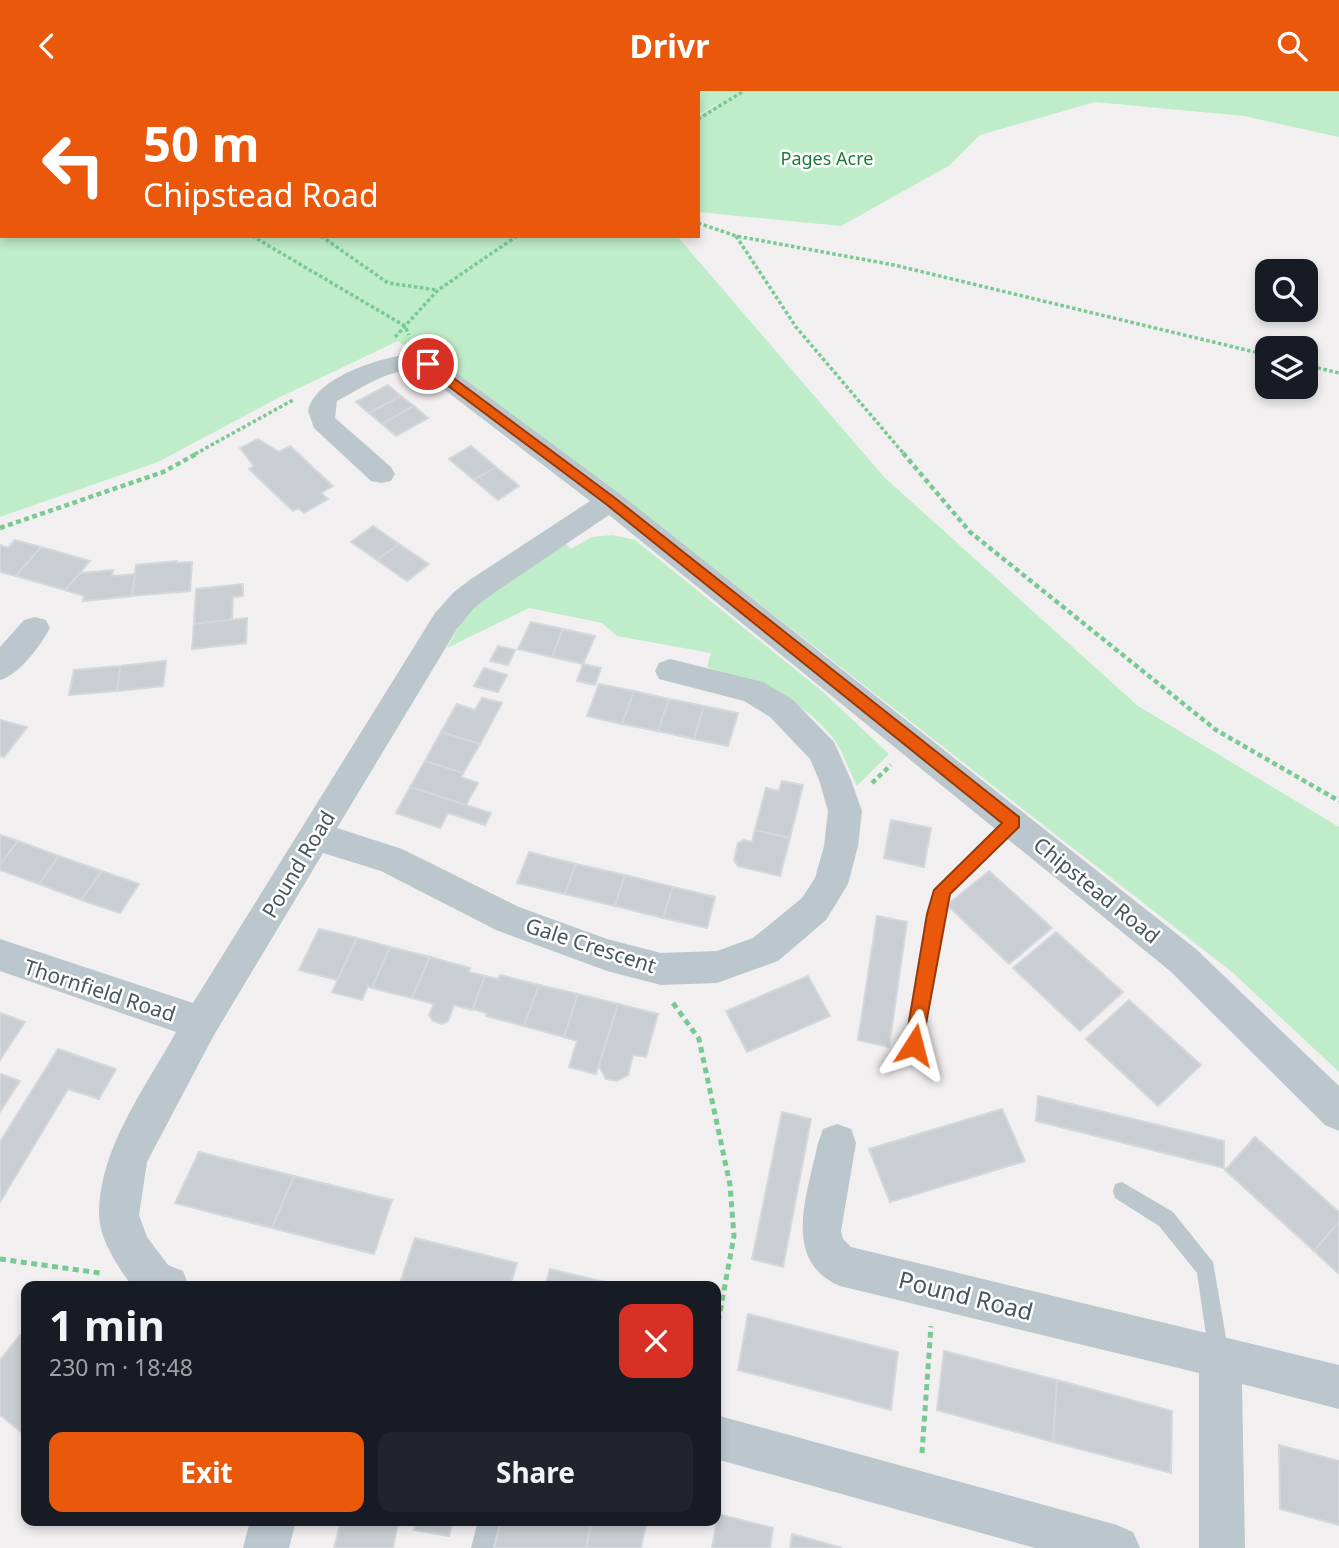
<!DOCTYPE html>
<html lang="en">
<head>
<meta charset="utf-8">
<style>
	body { margin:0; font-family:"Noto Sans",sans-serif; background:#20242c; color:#f1f3f6; height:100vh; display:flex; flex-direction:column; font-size:26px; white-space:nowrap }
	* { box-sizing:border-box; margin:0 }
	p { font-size:23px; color:#9ea1a6 }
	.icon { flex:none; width:38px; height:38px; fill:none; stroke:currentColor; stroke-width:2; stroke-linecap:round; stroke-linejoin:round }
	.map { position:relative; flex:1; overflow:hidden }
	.panel { position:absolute; left:21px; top:1190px; width:700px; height:245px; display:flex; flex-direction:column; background:#171b24; border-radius:14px; box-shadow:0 4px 10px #0003 }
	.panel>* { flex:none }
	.banner { position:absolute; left:0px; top:0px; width:700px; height:147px; box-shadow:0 4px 10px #0003; background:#ea580c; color:#fff; overflow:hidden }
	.buttons { position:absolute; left:1255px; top:168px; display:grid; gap:14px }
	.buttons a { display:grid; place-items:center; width:63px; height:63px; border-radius:14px; background:#171b24; box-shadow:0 4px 10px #0003; font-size:35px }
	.pin { position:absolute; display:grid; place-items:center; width:60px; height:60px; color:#fff; margin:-30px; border:4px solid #fff; border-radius:50%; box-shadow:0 2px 7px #0007 }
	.me { position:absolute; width:77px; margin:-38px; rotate:9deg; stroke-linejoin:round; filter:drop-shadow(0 0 5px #0008) }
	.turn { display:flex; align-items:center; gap:24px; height:147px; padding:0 28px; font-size:32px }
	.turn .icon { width:91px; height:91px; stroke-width:2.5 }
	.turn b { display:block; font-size:49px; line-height:60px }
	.round { display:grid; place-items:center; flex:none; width:74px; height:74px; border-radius:14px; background:#20242c }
	.summary { display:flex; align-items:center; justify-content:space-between; height:119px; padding:0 28px }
	h1 { font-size:42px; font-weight:700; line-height:52px }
	.button { display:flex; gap:14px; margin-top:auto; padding:14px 28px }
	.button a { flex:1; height:80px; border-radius:14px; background:#ea580c; color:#fff; font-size:28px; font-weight:700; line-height:80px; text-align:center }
	.button a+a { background:#20242c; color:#f1f3f6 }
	header { display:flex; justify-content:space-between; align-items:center; height:91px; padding:0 28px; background:#ea580c; color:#fff; font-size:32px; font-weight:700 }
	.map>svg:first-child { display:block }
	.green { fill:#c0edc9 }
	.building { fill:#c9ced2; stroke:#d4d7db; stroke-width:2 }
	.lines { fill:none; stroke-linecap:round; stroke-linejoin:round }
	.path-far2 { stroke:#79ca92; stroke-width:3.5; stroke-dasharray:3.5 2.5; stroke-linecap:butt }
	.path-far1 { stroke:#79ca92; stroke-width:4.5; stroke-dasharray:5 3.5; stroke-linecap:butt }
	.path { stroke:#79ca92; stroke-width:5; stroke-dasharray:6 4.5; stroke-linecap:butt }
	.lane { fill:#bbc7cc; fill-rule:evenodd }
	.street { fill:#bbc7cc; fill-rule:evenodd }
	.route { fill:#ea580c; stroke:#983908; stroke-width:2 }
	.labels { text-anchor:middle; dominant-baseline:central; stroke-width:5; stroke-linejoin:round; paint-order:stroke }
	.far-park-label { font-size:18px; fill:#1b7b38; stroke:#fff }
	.street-label { font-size:21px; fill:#48565c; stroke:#fff }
	.near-street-label { font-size:24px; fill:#48565c; stroke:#fff }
</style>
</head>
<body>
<header><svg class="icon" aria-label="back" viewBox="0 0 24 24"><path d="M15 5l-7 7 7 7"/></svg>Drivr<svg class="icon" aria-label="search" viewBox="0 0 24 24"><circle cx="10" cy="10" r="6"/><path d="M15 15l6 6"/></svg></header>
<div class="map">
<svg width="1339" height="1457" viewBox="0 0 1339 1457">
	<rect width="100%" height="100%" fill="#f2eff0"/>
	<g class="green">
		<polygon points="0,0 1339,0 1339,46 1244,25 1095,11 980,44 950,74 841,135 698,121 698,26 724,9 698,24 698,2 2,2 2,145 677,145 884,386 1138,615 1339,736 1339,981 1232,881 620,404 398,250 278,307 158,371 0,426"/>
		<path d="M613,444L635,449L822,600L889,663L857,695C849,680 843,660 833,647C803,607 752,591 707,576L711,562L617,545L602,532L529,517L447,557L466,523L486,505L566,453L571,458L592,446Z"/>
	</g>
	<g class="building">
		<polygon points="388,294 401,305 369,322 356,311"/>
		<polygon points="401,305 414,315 382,333 369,322"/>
		<polygon points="414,315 428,327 396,345 382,333"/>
		<polygon points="258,348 279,361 290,355 333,395 321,402 328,408 304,422 298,417 293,420 249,378 254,375 240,357"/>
		<polygon points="471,355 496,376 474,389 449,368"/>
		<polygon points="496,376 519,395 498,409 474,389"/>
		<polygon points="373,435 399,453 377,469 351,451"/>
		<polygon points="15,449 41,456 16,485 0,481 0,454 8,457"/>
		<polygon points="399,453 429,473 407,490 377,469"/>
		<polygon points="41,456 90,470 65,499 16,485"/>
		<polygon points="177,470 177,472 192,471 190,500 132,505 136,474"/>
		<polygon points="113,479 112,485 135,483 132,505 83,510 84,505 65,499 80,482"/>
		<polygon points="243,493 243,505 233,506 232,529 194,533 196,498"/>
		<polygon points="247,527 246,552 192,558 194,533"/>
		<polygon points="531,531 563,538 552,566 518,558"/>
		<polygon points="563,538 595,545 583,573 552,566"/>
		<polygon points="498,555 515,559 508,574 490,570"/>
		<polygon points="166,570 163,595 117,600 120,575"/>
		<polygon points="583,573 601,577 595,594 577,590"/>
		<polygon points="120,575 117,600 69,604 74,579"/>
		<polygon points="484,577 507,584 498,601 474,595"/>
		<polygon points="599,593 634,600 622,633 587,625"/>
		<polygon points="634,600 669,608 658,640 622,633"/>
		<polygon points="482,607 502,612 480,653 441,641 457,613 475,619"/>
		<polygon points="669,608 704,615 694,648 658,640"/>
		<polygon points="704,615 738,622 728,655 694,648"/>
		<polygon points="0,629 27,636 4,666 0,665"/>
		<polygon points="441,641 480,653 463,682 425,670"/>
		<polygon points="425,670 463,682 461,686 478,692 466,714 410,696"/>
		<polygon points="782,690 803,694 790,747 755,739 766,697 779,700"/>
		<polygon points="410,696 466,714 491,722 485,734 448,722 440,737 396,722"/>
		<polygon points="891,729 931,737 924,776 884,767"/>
		<polygon points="755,739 790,747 780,785 738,775 734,769 738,752 744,749 752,751"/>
		<polygon points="0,744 18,750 0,774"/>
		<polygon points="18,750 59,765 39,793 0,779 0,774"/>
		<polygon points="529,761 576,773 565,803 517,792"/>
		<polygon points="59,765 102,780 81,809 39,793"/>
		<polygon points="576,773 625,784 615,815 565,803"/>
		<polygon points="102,780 139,793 120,822 81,809"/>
		<polygon points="989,780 1052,837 1009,873 947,814"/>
		<polygon points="625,784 673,796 663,827 615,815"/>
		<polygon points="673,796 715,806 707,837 663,827"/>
		<polygon points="877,825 907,831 889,956 858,949"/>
		<polygon points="319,838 357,847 337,889 299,879"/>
		<polygon points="1056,841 1123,901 1080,940 1013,877"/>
		<polygon points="357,847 390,856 372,897 368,895 362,909 332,901"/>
		<polygon points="390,856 430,866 412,907 372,897"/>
		<polygon points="430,866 470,877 469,881 485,885 472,919 454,914 448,930 442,933 433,930 429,924 434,913 412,907"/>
		<polygon points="500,884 539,894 524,935 486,925 487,922 473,918 485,885 498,888"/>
		<polygon points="808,885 830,925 747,961 726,920"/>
		<polygon points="539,894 578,903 564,946 524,935"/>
		<polygon points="578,903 618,913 596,983 569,976 577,950 564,946"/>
		<polygon points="1129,909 1201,974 1158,1015 1086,948"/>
		<polygon points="618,913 658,923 646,966 633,964 628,984 617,990 606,988 599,975"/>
		<polygon points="0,922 25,931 0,969"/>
		<polygon points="58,958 116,978 99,1008 68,998 0,1111 0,1051"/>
		<polygon points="1,983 20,990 0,1021 0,985"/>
		<polygon points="1038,1005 1224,1050 1224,1077 1036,1030"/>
		<polygon points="1002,1018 1025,1070 890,1111 869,1058"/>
		<polygon points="782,1021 811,1028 783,1176 752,1168"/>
		<polygon points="1255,1046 1339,1121 1339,1131 1314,1160 1225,1079"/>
		<polygon points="199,1061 294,1085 272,1137 175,1112"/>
		<polygon points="294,1085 392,1109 374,1163 272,1137"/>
		<polygon points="1339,1131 1339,1183 1314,1160"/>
		<polygon points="415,1147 517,1172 510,1195 399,1195"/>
		<polygon points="550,1178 621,1195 545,1195"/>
		<polygon points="748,1223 898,1261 891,1319 738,1279"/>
		<polygon points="20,1244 26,1249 26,1345 0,1324 0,1269"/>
		<polygon points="944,1260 1057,1289 1053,1351 937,1319"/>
		<polygon points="1057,1289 1172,1320 1171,1382 1053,1351"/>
		<polygon points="1279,1354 1339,1370 1339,1434 1280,1418"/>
		<polygon points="718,1423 773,1437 770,1457 712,1457"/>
		<polygon points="341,1430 398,1433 393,1457 334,1457"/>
		<polygon points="416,1430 453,1430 449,1445 414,1439"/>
		<polygon points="501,1430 533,1431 592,1430 586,1457 494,1457"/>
		<polygon points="592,1430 647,1430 641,1457 586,1457"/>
		<polygon points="792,1443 842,1457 790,1457"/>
	</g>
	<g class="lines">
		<g class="path-far2">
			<polyline points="61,0 63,2"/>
			<polyline points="116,0 118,2"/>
			<polyline points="401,0 405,2"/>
			<polyline points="698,28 744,0"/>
			<polyline points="698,132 736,145 894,174 1267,264"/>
			<polyline points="252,145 405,235 409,244"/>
			<polyline points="321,145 388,192 437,199"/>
			<polyline points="736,145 796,236 904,363"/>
			<polyline points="395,246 438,199 517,145"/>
			<polyline points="1306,274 1339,282"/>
			<polyline points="195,363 293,309"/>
		</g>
		<g class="path-far1">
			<polyline points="903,362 970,441 1216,639 1339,710"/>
			<polyline points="0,437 163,381 198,362"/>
			<polyline points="872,692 891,674"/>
		</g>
		<g class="path">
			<polyline points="673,912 699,948 730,1094 734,1145 716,1243"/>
			<polyline points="0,1168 100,1182"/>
			<polyline points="922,1362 931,1235"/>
		</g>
		<g class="lane">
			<polygon points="1014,724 1020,726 1022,731 1020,736 950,803 943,823 923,954 920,960 914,962 908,960 905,954 927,823 935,799 1008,726"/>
			<polygon points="1122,1091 1173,1121 1213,1171 1229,1264 1226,1271 1219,1274 1212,1271 1209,1264 1197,1182 1159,1135 1115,1107 1113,1100 1115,1093"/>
			<polygon points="478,1430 500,1430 493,1457 471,1457"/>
		</g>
		<g class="street">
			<path d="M414,263L436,267L620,403L1196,858L1339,995V1040L1325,1034L1170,880L609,424L491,504L474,517L457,538L337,737L402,758L519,816L607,848L661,862L717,860L753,847L802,807L815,787L824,755L828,720L819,689L810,668L770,626L744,610L659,588L655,580L659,572L670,568L763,591L792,608L834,651L851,689L862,720L858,755L848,793L826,829L778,870L717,892L661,894L607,880L496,839L381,780L323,762L214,944L147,1071L139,1124L147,1146L168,1174L183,1180L189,1195H132C118,1176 99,1148 99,1123C99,1057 146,996 176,941L0,880V848L193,912L435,522L454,501L471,488L590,410L420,280C390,276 362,297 337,310L335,327L391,376L395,383L391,390L381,392L371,390L314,337L308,320C315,286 383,265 414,263Z"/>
			<path d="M35,526L46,529L50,537C40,555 20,583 0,589V556L24,529Z"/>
			<path d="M837,1033L851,1038L856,1052L841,1140L843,1148L851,1156L1339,1274V1318L1242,1293L1245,1457H1199V1282L840,1195C780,1170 808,1101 818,1052L823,1038Z"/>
			<polygon points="716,1324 1117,1434 1133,1441 1140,1457 1035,1457 716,1368"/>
			<polygon points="250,1430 296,1430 289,1457 243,1457"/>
		</g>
	</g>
	<polygon class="route" points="423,271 432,271 615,407 1019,726 1019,736 950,803 921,960 914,962 908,960 905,954 927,823 934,799 1002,732 606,413 423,276"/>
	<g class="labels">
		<g class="far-park-label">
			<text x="827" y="67">Pages Acre</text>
		</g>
		<g class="street-label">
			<text transform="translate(298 773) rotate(-59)">Pound Road</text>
			<text transform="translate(1097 799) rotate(39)">Chipstead Road</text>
			<text transform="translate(591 854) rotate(18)">Gale Crescent</text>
			<text transform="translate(100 899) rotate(18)">Thornfield Road</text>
		</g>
		<g class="near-street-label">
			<text transform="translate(966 1204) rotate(14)">Pound Road</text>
		</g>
	</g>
</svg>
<div class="buttons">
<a><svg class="icon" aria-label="search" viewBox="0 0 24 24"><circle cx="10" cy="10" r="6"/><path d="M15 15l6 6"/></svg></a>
<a><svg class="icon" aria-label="layers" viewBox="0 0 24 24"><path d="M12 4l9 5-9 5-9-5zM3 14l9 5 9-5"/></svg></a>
</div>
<div class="pin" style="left:428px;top:273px;background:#d93025"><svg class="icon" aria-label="arrive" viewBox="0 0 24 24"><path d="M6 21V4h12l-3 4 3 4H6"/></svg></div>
<svg class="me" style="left:914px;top:954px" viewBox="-20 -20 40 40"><path d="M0-17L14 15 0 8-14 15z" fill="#ea580c" stroke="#fff" stroke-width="4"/></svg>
<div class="banner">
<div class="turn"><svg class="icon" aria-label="left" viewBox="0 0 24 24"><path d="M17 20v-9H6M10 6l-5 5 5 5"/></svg><div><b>50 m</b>Chipstead Road</div></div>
</div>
<section class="panel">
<div class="summary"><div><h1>1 min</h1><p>230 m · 18:48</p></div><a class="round" style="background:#d93025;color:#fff"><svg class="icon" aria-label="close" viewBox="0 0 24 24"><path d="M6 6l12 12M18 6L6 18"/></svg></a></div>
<div class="button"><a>Exit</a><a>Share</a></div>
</section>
</div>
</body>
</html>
